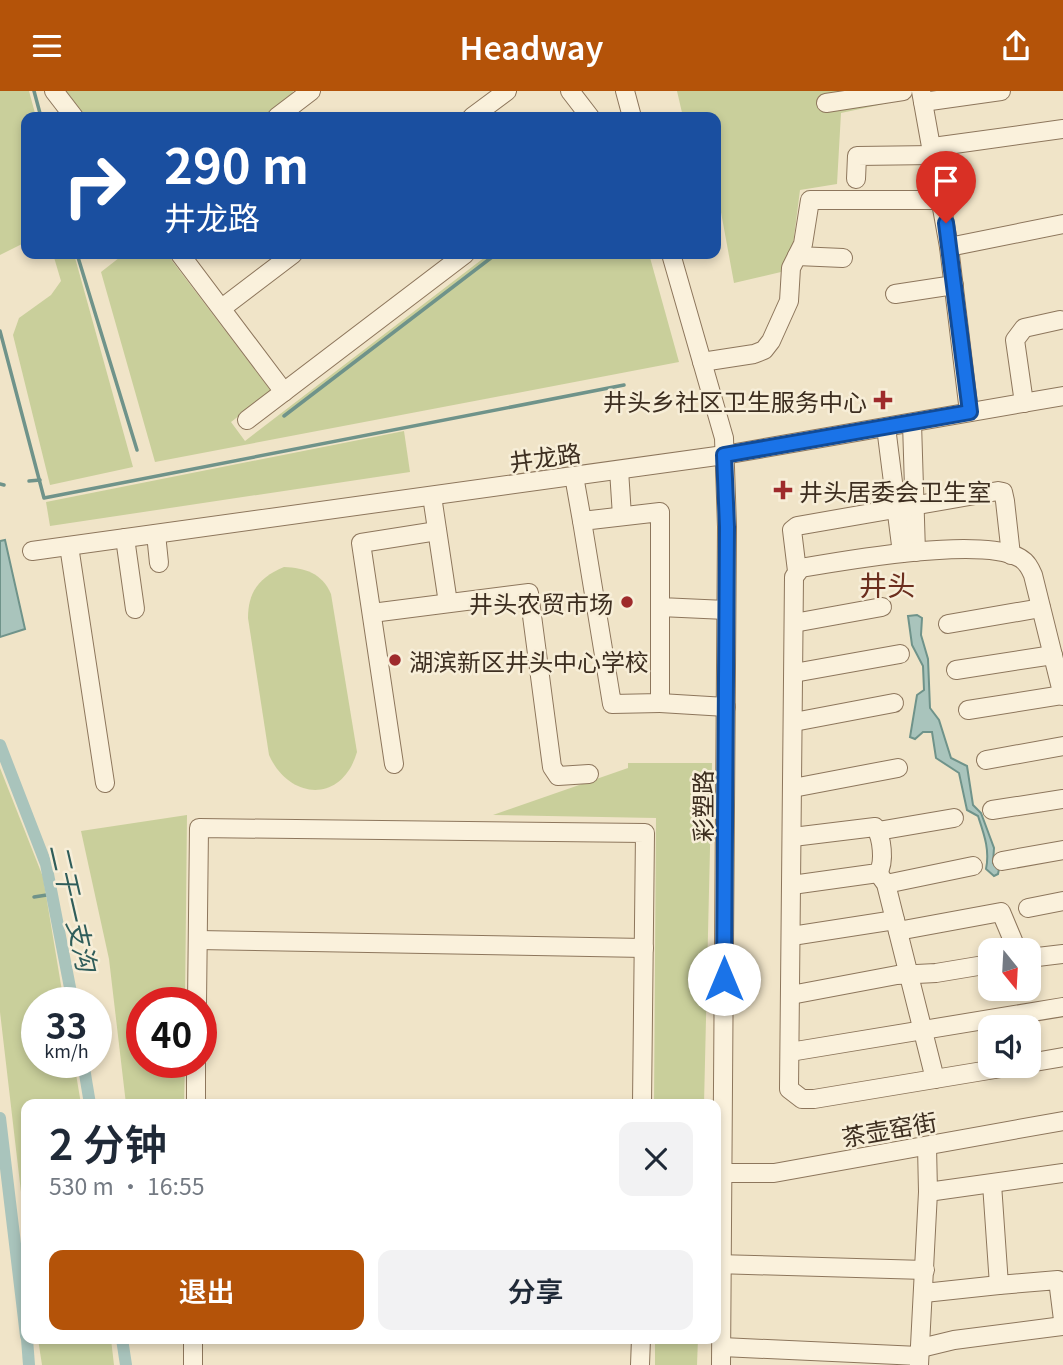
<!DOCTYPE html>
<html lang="zh">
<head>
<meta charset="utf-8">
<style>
	body { margin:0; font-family:Georgia,"Noto Sans SC",serif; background:#f2f2f3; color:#1f2937; height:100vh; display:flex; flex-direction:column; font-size:26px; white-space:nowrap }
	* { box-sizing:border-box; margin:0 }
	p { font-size:23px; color:#747a83 }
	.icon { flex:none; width:38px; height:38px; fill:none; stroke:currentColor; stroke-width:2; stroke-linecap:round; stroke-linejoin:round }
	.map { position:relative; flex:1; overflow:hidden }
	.side { position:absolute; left:21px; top:1008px; width:700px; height:245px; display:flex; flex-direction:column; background:#fff; border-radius:14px; box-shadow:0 4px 10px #0003 }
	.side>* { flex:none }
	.guide { position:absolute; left:21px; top:21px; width:700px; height:147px; border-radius:14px; box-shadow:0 4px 10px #0003; background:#1a4fa0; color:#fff; overflow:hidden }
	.needle { width:46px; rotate:162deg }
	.controls { position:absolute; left:978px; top:847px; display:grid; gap:14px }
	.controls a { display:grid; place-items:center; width:63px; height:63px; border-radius:14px; background:#fff; box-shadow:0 4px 10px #0003; font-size:35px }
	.speed { position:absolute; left:21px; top:896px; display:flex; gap:14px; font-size:35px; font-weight:700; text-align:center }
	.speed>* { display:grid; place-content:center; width:91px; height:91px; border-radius:50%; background:#fff; box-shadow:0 4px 10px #0003; line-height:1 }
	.speed small { font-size:18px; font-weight:400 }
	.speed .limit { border:10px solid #d22; background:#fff; color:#111 }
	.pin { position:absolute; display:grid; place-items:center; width:60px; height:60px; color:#fff; margin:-72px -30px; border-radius:50% 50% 50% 0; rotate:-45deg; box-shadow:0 0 7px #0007 }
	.pin .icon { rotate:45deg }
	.me { position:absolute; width:77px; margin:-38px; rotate:0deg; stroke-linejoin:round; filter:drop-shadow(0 0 5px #0008) }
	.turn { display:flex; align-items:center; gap:24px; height:147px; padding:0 28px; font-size:32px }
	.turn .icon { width:91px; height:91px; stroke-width:2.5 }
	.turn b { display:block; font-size:49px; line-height:60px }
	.round { display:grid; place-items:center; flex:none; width:74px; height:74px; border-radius:14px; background:#f2f2f3 }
	.headline { display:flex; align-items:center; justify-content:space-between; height:119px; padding:0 28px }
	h1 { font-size:42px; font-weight:600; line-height:52px }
	.primary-button { display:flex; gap:14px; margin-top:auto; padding:14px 28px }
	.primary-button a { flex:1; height:80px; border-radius:14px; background:#b45309; color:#fff; font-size:28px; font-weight:600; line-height:80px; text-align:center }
	.primary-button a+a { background:#f2f2f3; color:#1f2937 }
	header { display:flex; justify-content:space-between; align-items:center; height:91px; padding:0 28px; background:#b45309; color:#fff; font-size:32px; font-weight:600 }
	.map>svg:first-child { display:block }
	.green { fill:#c9cf9b }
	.water { fill:#a9c4bc; stroke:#6f938a; stroke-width:2 }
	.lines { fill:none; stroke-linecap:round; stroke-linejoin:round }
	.stream { stroke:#6f938a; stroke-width:3.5 }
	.canal { stroke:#a9c4bc; stroke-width:12 }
	.minor-casing { stroke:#8d765c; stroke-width:20 }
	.minor { stroke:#faf1dc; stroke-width:18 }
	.route-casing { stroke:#114b97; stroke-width:18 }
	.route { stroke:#1a73e8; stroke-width:12 }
	.poi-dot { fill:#9e2a2b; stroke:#f7eed8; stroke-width:2.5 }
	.labels { text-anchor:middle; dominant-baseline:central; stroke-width:5; stroke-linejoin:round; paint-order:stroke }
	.poi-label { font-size:24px; fill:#3d2e20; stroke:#f7eed8; text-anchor:end }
	.street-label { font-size:24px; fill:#3d2e20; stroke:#f7eed8 }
	.water-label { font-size:26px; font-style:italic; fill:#2f5d5a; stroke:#f7eed8 }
	.quarter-label { font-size:28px; fill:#6b2e1e; stroke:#f7eed8 }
</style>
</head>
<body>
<header><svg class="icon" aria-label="menu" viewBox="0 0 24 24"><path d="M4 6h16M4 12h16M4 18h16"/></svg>Headway<svg class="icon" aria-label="share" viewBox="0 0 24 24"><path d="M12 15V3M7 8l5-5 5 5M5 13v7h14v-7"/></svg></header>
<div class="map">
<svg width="1063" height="1274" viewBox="0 0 1063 1274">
	<rect width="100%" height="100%" fill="#f0e4c8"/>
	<g class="green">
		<polygon points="0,0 29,0 36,26 26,26 26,151 0,164"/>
		<polygon points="66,0 293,0 292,4 264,26 86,26"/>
		<polygon points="677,0 906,0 907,8 841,22 837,93 800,99 793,154 781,181 734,192 716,94 716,26 683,26"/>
		<polygon points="53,163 74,163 133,376 50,394 13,244 19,227 51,204 61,190"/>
		<polygon points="124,163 167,163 271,300 231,331 245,350 489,163 649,163 679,271 155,371 101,181"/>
		<polygon points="404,340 410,381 50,435 46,411"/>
		<path d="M284,476C305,477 322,482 331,503L357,661C342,713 289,709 269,664L248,527C248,500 260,486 284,476Z"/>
		<polygon points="628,672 712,672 704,1013 654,1013 656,727 493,724 628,677"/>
		<polygon points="0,677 43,786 64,912 37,912 37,971 74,971 81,1013 26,1013 26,1144 0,921"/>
		<polygon points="187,724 185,912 142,912 142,971 185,971 184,1013 126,1013 109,868 81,740"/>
		<polygon points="38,1248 111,1248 114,1274 42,1274"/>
		<polygon points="655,1248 698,1248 697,1274 655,1274"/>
	</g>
	<g class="water">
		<polygon points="5,449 25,538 0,546 0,450"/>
		<path d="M908,525L917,524L922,527L921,544L928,568L930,617L939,629L951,667L967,675L973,714L981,722L994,757L993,772L999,778L998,783L994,785L986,778C990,759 984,743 978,725L967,719L959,682L936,667L932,641H923L915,648L910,646L917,604L924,599L923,575L912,554Z"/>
	</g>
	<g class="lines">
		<g class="stream">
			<polyline points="34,0 41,26"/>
			<polyline points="77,163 137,359"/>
			<polyline points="0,240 44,407 624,294"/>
			<polyline points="284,325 496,163"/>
			<polyline points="29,390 40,389"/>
			<polyline points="0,393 4,394"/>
			<polyline points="34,806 53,803"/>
		</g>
		<g class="canal">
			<polyline points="0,654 46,773 73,912"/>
			<polyline points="83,971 90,1013"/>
			<polyline points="0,1027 26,1245"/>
			<polyline points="27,1248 29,1274"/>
			<polyline points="122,1248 126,1274"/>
		</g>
		<defs>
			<g id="minor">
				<polyline points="54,0 74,26"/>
				<polyline points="570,0 590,26"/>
				<polyline points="625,0 632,26"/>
				<polyline points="921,0 949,156 969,321"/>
				<polyline points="923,11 1001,0"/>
				<polyline points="826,12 903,0"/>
				<polyline points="277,26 311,0"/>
				<polyline points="472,26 507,0"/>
				<polyline points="933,56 1063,38"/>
				<polyline points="856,88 857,65 934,64"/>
				<polyline points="949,156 1063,133"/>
				<polyline points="180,163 284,301"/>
				<polyline points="671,163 724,347 727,436 721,1274"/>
				<polyline points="797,165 843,167"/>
				<polyline points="895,203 954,194"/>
				<polyline points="222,217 293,163"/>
				<polyline points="702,271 754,263 764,259 771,250 789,210 791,177 803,153 810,109 942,109"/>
				<polyline points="1024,312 1015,249 1024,237 1060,229"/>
				<polyline points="247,329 465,163"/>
				<polyline points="912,332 916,461"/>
				<polyline points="886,336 902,462"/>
				<polyline points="619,379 622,425"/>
				<polyline points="574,385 582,430"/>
				<polyline points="432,405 448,512"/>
				<polyline points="156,443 159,472"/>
				<polyline points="125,447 135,518"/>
				<polyline points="69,455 105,692"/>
				<polyline points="32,460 724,364 1063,305"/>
				<polyline points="797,480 792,439 797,435 998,400 1003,401 1005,410 1011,464"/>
				<polyline points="660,516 660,612 612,613 582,430 660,421 660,516 726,519"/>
				<polyline points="372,522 529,502 552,676 558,685 589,683"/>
				<polyline points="794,532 882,516"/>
				<polyline points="948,533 1041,517"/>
				<polyline points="956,579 1053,564"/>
				<polyline points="794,582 900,563"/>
				<polyline points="660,612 726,616"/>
				<polyline points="968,619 1063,604"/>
				<polyline points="794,631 894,612"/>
				<polyline points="986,669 1063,655"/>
				<polyline points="394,673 361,452 437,440"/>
				<polyline points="793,697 898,677"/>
				<polyline points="992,719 1063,708"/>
				<polyline points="878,740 954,727"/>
				<polyline points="1002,770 1063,759"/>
				<polyline points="878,782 886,793 935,988"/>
				<polyline points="886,793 973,775"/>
				<path d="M792,794L878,782C885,771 882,746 875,736L793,746"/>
				<polyline points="1028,817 1063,810"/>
				<polyline points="898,840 1001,821 1017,859"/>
				<polyline points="792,845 895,829"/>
				<polyline points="198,849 644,857"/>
				<polyline points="1029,867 1063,863"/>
				<polyline points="791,904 897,884 936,882 990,873"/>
				<polyline points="197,912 199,737 645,742 642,1013"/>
				<polyline points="790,961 1063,916"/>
				<polyline points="1029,972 1063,966"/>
				<path d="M1013,975L814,1008H802L789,998L794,486L801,477C847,469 981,445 1020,467C1027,471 1030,477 1033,484L1063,605"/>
				<polyline points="196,1013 196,971"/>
				<polyline points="927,1055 928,1101"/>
				<polyline points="723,1082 774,1082 1063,1030"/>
				<polyline points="992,1093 999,1194 1058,1189 1063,1229"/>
				<polyline points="716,1173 925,1179"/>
				<polyline points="924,1202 999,1194"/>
				<polyline points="722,1256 919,1265"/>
				<polyline points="921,1257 954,1249 1063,1235"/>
				<polyline points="193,1274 193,1248"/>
				<polyline points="640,1274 641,1248"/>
				<polyline points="919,1274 928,1101 1063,1082"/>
			</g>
		</defs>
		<use href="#minor" class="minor-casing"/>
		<use href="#minor" class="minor"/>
	</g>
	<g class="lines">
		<defs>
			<polyline id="route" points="724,888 727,436 724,364 970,321 946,132"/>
		</defs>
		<use href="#route" class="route-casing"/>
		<use href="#route" class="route"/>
	</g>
	<g class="poi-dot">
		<path d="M879.5 298.5h7v7h7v7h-7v7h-7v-7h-7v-7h7z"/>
		<path d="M779.5 388.5h7v7h7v7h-7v7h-7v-7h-7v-7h7z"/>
		<circle cx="627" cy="511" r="7"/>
		<circle cx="395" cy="569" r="7"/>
	</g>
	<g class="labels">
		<g class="poi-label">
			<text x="867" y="309">井头乡社区卫生服务中心</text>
			<text x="799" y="399" text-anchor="start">井头居委会卫生室</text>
			<text x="613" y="511">井头农贸市场</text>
			<text x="409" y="569" text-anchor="start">湖滨新区井头中心学校</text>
		</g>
		<g class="street-label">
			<text transform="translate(545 365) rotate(-8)">井龙路</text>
			<text transform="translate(701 715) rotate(-90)">彩塑路</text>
			<text transform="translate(889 1037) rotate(-10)">茶壶窑街</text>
		</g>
		<g class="water-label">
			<text transform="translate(75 816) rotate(77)">二干一支沟</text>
		</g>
		<g class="quarter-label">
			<text x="887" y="493">井头</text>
		</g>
	</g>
</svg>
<div class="controls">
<a><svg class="needle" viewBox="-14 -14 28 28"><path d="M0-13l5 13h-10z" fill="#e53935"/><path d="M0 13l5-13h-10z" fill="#747a83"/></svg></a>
<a><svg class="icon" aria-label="sound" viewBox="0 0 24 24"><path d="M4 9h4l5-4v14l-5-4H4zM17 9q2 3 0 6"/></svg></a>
</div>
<div class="speed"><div>33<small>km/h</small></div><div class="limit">40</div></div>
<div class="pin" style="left:946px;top:132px;background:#d93025"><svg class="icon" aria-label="arrive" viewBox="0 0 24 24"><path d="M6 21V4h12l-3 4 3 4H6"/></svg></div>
<svg class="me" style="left:724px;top:888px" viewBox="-20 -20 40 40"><circle r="19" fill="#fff"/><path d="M0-13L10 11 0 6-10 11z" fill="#1a73e8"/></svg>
<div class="guide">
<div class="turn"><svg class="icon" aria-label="right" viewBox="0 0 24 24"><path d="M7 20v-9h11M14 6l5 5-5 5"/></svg><div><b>290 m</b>井龙路</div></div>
</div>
<section class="side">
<div class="headline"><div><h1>2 分钟</h1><p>530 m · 16:55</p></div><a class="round"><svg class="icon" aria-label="close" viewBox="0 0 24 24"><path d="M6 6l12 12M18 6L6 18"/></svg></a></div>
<div class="primary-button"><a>退出</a><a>分享</a></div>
</section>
</div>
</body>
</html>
